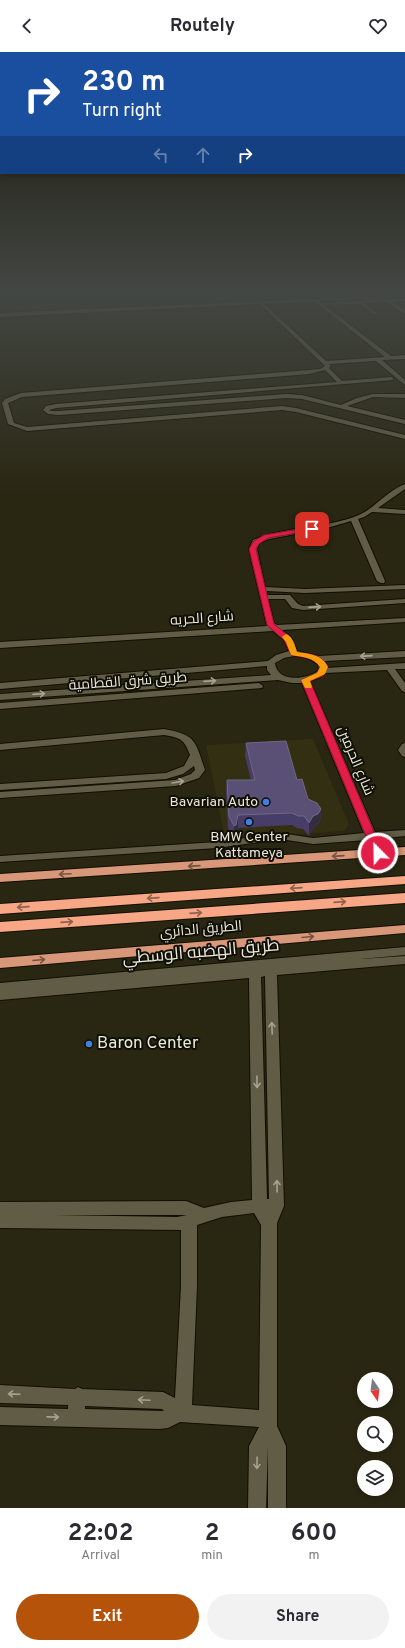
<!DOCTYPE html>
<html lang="en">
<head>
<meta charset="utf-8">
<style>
	body { margin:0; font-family:Overpass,Cairo,sans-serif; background:#f2f2f3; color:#2b2b33; height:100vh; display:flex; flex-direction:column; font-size:15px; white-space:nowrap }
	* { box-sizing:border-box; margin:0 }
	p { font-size:13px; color:#7c7c81 }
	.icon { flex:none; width:22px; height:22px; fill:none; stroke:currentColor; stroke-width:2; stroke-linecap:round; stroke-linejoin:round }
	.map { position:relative; height:1456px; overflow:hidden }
	.sheet { display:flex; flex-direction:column; background:#fff; flex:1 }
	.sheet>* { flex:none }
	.guide { position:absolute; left:0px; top:0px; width:405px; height:122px; box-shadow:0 2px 6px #0003; background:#1a4fa0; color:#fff; overflow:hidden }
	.needle { width:26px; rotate:166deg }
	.tools { position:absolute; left:357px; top:1320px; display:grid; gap:8px }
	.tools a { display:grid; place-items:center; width:36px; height:36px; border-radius:50%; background:#fff; box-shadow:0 2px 6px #0003; font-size:20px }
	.pin { position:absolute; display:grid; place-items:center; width:34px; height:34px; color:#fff; margin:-17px; border-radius:8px; box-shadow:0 2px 6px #0006 }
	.me { position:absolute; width:44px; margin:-22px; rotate:337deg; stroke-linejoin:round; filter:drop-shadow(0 0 3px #0008) }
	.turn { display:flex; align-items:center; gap:14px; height:84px; padding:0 16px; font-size:18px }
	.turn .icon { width:52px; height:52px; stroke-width:2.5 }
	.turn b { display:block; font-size:28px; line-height:34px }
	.lanes { display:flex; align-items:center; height:38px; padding:0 16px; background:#0003; justify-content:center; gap:20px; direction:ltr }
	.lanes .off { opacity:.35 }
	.eta { display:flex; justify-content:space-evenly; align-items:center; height:68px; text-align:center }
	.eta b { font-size:24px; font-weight:700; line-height:28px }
	.action { display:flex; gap:8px; margin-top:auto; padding:8px 16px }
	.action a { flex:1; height:46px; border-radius:24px; background:#b45309; color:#fff; font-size:16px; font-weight:700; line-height:46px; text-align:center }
	.action a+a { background:#f2f2f3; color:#2b2b33 }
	header { display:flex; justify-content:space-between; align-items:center; height:52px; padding:0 16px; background:#fff; font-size:18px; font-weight:700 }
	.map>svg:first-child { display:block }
	.built { fill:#332f12 }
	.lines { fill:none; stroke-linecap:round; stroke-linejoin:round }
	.minor-casing { stroke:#120f00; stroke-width:2 }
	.secondary-casing { stroke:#120f00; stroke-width:2 }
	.trunk-casing { stroke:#120f00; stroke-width:2 }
	.motorway-casing { stroke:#120f00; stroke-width:2 }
	.minor { fill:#605c45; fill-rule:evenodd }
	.secondary { fill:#605c45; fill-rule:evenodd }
	.trunk { fill:#d99779; fill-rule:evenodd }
	.motorway { fill:#f7a686; fill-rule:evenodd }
	.wall { fill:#483d68 }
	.shaded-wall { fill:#342c40 }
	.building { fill:#5a4f74; stroke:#706884 }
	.oneway { stroke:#a6a290 }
	.oneway2 { stroke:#745340 }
	.oneway3 { stroke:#8f624c }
	.route { fill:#e11d48; stroke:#92132f }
	.slow { fill:#f59e0b }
	.shop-dot { fill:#3f7fe0; stroke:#100f06; stroke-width:1.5 }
	.labels { text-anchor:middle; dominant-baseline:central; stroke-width:4; stroke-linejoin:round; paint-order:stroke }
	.street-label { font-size:14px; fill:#ebe9dc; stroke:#100f06 }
	.poi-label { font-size:14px; fill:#ebe9dc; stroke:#100f06; text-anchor:end }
	.near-street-label { font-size:17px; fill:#ebe9dc; stroke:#100f06 }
	.near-poi-label { font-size:17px; fill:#ebe9dc; stroke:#100f06; text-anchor:start }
</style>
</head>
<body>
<header><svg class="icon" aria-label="back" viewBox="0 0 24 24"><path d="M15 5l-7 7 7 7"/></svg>Routely<svg class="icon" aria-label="heart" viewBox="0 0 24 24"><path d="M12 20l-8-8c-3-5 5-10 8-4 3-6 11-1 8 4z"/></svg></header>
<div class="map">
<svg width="405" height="1456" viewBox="0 0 405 1456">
	<rect width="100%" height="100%" fill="#292611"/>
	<polygon class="built" points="313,687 349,772 344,779 225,787 206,693"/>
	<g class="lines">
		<defs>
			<g id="minor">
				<polygon points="387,247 405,247 405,249 393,250 405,259 405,262 387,250 364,251 377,261 375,263 360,252 324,253 391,304 405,303 405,307 382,308 405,328 405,333 376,309 329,312 331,314 329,316 342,329 391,325 393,326 393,328 56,356 49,358 51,359 59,359 286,342 302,343 341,353 357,346 373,342 405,342 405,346 373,345 347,354 405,368 405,372 302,347 286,346 59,363 48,362 43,358 46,354 56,352 337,330 325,318 309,322 22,345 8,351 14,371 27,375 282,354 296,356 405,383 405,387 296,360 282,358 27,379 8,372 2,351 5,347 21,341 309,318 320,317 325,314 260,252 262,250 326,309 385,305 314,249 316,248 321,251"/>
				<path d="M405,432V437L378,456L405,458V462L372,460L364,465L358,467L385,529L384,531H381L377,529L351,469L327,476L269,487L259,491L257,497L265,535L305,537L405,533V537L305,541L267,539V543H290L298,552L303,554L405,547V551L303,558L292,556L285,547H268L274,571L277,573L405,566V570L282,578L291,585L297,599L319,604L405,599V605L325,609L327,616L405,611V617H395L405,631V640L402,639L387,618L325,621L321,625L310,629L375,780L405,778V784L377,787L383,801L382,803H374L367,788L313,792L287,788H273L217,796L0,810V804L217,790L273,782H287L313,786L364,781L302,631H292L278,628L0,648V642L271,623L267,618V614L0,637V631L268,609L276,603L289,599L284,588L273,579L0,596V590L267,574L249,497L253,488C286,474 325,477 359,463C375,456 388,438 405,432ZM294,604C303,604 310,606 318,612L319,618C307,628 277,631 275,611L284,606Z"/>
				<polygon points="259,631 263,634 262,636 0,657 0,651"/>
				<path d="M164,677C197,683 195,689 205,718L199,726L176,734L0,746V740L175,728L191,722L195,718L194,714L183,722L166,727L0,738V732L166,721L184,714L190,703C184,687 181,686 164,683L0,698V692Z"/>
				<polygon points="405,691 405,705 402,704 398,698 402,692"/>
				<path d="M405,895V903L361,907L405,904V912L277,923L284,1154L277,1171V1374L286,1394V1456H268V1394L266,1456H248L249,1394L259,1375L180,1370L168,1376L159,1377L0,1373V1355L68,1357V1353L0,1351V1333L75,1337L78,1335L82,1337L163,1340L175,1346L181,1234V1178L0,1176V1150L186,1149L204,1156L231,1150L252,1148L249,926L0,948V931ZM265,924L269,1147H267L261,925ZM254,1161L261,1173L259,1358L192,1353L197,1234V1173L222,1165ZM53,1163H187L177,1165ZM85,1354L162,1357L164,1359L85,1357Z"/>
			</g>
			<polygon id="secondary" points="405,243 405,245 0,265 0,261"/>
			<g id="trunk">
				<polygon points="405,795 405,803 0,830 0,822"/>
				<polygon points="405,873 405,881 0,916 0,906"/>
			</g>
			<g id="motorway">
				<polygon points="405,824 405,832 0,862 0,852"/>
				<polygon points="405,841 405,851 0,880 0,870"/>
			</g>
		</defs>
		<use href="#minor" class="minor-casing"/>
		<use href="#secondary" class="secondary-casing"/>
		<use href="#trunk" class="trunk-casing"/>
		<use href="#motorway" class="motorway-casing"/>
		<use href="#minor" class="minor"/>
		<use href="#secondary" class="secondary"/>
		<use href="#trunk" class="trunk"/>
		<use href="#motorway" class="motorway"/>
	</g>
	<polygon class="wall" points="246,691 297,728 308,747 321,757 320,770 317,774 312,777 309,784 303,777 297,776 292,773 238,776 236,786 234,786 228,776 226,741 227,728 251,728 245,704"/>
	<g class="shaded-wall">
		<polygon points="321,757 320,770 317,774 312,777 309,784 309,771 313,764"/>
		<polygon points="238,763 238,776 236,786 234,786 234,774"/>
	</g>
	<polygon class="building" points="286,689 297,728 302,727 308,747 317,751 321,757 318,762 313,764 309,771 304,764 298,764 292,761 238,763 236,773 234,774 229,764 227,728 255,728 246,691"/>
	<defs><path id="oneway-shaft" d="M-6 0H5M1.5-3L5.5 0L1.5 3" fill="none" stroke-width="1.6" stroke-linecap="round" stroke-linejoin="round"/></defs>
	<g class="oneway">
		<use href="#oneway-shaft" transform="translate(315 555) rotate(-4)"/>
		<use href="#oneway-shaft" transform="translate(366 604) rotate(176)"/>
		<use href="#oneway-shaft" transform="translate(210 629) rotate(-4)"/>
		<use href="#oneway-shaft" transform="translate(39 642) rotate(-4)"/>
		<use href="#oneway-shaft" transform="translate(178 730) rotate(-10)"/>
		<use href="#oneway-shaft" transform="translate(272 976) rotate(-92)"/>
		<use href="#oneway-shaft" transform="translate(257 1030) rotate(89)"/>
		<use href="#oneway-shaft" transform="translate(277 1134) rotate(-91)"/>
		<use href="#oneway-shaft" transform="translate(14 1342) rotate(-178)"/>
		<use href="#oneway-shaft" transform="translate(144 1348) rotate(-177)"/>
		<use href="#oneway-shaft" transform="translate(53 1365) rotate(1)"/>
		<use href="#oneway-shaft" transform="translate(257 1411) rotate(91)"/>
	</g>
	<g class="oneway2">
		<use href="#oneway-shaft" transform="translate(338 804) rotate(176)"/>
		<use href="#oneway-shaft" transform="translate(194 814) rotate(176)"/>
		<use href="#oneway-shaft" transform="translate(65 822) rotate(177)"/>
		<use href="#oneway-shaft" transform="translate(308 885) rotate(-5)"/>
		<use href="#oneway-shaft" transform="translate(39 908) rotate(-5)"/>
	</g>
	<g class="oneway3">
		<use href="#oneway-shaft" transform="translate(296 836) rotate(176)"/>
		<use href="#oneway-shaft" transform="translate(153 846) rotate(176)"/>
		<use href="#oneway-shaft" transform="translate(340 850) rotate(-4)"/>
		<use href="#oneway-shaft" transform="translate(23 855) rotate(176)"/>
		<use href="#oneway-shaft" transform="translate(196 861) rotate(-4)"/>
		<use href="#oneway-shaft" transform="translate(67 870) rotate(-4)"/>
	</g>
	<linearGradient id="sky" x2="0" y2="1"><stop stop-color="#171509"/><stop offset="0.54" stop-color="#434743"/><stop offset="1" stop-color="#434743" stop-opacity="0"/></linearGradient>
	<rect width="405" height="446" fill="url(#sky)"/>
	<path class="route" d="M312,475L315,476V478L268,486L259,492L256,497L274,572L290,585L297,600C309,602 322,602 328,615L323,624L310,629L383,801L378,804L373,801L301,628L317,621L320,615C314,605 301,605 291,603L284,588L267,573L249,497L254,489L264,483Z"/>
	<path class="slow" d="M286,582C293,585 295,593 297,600C309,602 322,602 328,615L325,622L310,629L312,635L311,636H305L301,628L317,621L320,615C314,605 301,605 291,603L286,590L282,585Z"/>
	<g class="shop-dot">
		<circle cx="266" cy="750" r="4"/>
		<circle cx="249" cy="770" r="4"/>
		<circle cx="89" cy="992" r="4"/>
	</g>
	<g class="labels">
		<g class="street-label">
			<text transform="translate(202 567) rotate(-4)">شارع الحريه</text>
			<text transform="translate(128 630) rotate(-4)">طريق شرق القطامية</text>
			<text transform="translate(355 709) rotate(67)">شارع الحرمين</text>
			<text transform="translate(201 878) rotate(-5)">الطريق الدائري</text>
		</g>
		<g class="poi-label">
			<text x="258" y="750">Bavarian Auto</text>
			<text x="249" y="785" text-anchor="middle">BMW Center<tspan x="249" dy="16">Kattameya</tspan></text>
		</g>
		<g class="near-street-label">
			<text transform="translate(201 901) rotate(-5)">طريق الهضبه الوسطي</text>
		</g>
		<g class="near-poi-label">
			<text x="97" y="992">Baron Center</text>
		</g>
	</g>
</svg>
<div class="tools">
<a><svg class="needle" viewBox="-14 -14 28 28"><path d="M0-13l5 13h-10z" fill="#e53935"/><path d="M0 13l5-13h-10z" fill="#7c7c81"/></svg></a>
<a><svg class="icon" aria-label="search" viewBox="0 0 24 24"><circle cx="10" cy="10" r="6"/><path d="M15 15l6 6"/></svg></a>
<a><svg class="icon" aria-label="layers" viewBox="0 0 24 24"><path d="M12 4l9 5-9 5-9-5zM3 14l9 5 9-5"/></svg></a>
</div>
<div class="pin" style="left:312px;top:477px;background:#d93025"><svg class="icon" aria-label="arrive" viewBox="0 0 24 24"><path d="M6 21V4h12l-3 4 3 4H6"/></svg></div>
<svg class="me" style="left:378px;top:801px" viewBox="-20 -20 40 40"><circle r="17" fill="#e11d48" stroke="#fff" stroke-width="3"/><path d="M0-11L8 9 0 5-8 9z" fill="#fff"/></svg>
<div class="guide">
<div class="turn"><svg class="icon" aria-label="right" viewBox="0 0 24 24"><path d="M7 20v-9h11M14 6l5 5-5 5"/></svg><div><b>230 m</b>Turn right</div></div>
<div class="lanes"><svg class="icon off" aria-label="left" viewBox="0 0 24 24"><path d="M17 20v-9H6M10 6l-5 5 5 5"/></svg><svg class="icon off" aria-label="ahead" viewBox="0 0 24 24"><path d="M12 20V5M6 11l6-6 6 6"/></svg><svg class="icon" aria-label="right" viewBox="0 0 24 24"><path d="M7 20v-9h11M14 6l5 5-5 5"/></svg></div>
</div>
</div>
<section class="sheet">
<div class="eta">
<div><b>22:02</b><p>Arrival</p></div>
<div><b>2</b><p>min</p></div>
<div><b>600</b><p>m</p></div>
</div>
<div class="action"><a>Exit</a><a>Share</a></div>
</section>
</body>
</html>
